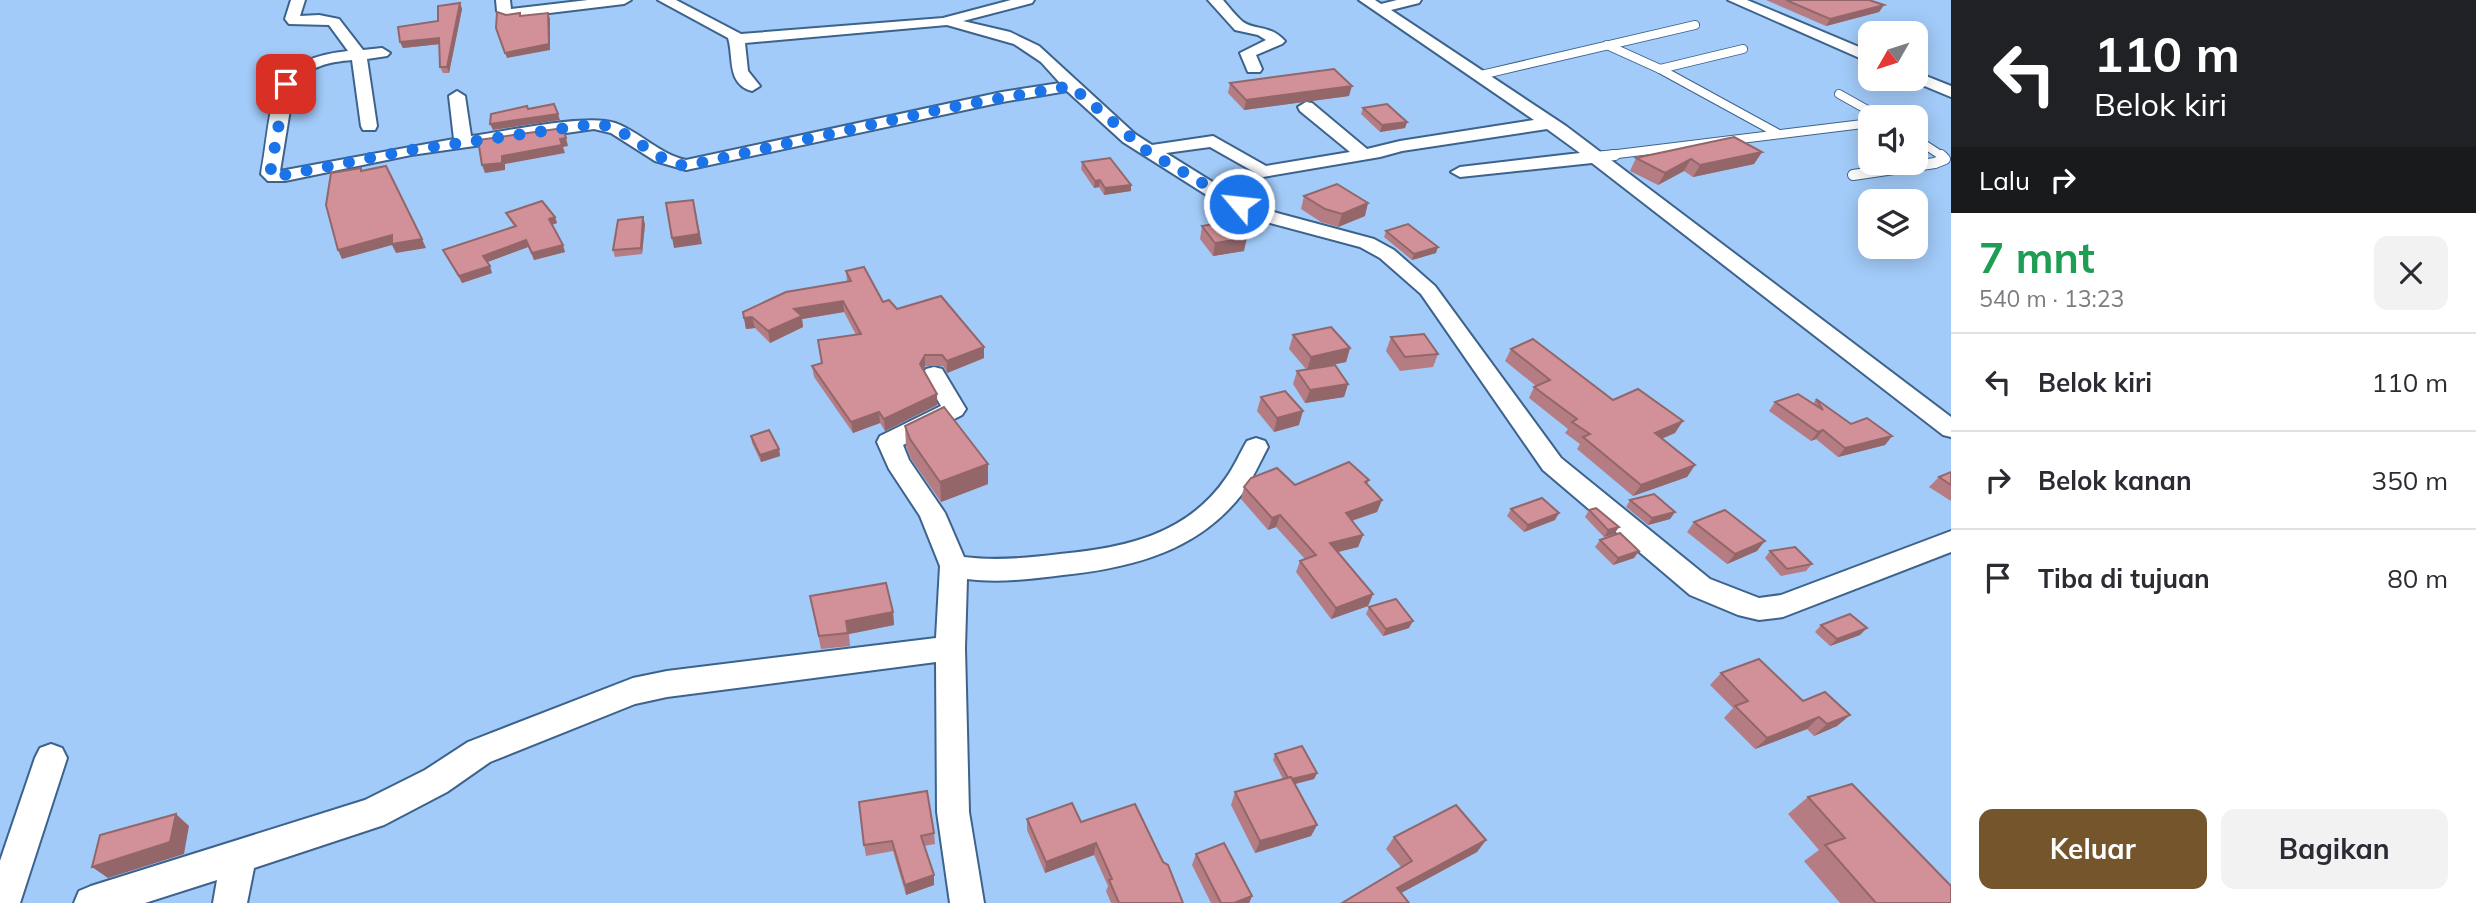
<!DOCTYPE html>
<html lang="id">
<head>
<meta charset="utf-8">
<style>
	body { margin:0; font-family:Mulish,sans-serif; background:#f2f2f3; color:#2b2b33; height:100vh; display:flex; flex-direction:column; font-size:26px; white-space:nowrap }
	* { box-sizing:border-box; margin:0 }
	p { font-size:23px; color:#7c7c81 }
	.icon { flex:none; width:38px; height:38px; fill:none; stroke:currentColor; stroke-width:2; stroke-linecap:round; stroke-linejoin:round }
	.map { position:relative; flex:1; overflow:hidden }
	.panel { display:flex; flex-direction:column; background:#fff; width:525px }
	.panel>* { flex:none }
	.hud { background:#202124; color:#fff; overflow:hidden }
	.needle { width:46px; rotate:231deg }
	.tools { position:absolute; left:1858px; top:21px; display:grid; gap:14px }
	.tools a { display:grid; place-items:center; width:70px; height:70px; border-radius:14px; background:#fff; box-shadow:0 4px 18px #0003; font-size:35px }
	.pin { position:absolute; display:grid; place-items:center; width:60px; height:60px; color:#fff; margin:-30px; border-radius:14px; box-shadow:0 4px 10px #0006 }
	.me { position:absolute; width:77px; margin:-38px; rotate:298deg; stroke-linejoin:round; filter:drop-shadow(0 0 5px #0008) }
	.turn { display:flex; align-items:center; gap:24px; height:147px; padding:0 28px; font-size:32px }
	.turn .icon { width:91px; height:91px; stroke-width:2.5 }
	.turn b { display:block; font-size:49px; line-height:60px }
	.then { display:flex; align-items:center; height:66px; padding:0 28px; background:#0003; gap:14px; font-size:26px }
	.round { display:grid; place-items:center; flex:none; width:74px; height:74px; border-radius:14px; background:#f2f2f3 }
	.headline { display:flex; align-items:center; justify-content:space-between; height:119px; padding:0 28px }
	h1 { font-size:42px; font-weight:700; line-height:52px; color:#1e9e55 }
	.primary-button { display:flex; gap:14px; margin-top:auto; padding:14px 28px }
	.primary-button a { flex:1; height:80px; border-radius:14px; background:#75552b; color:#fff; font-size:28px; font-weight:700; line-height:80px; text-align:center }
	.primary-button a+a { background:#f2f2f3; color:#2b2b33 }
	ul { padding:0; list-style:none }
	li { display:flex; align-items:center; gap:21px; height:98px; padding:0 28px; border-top:2px solid #e1e1e2 }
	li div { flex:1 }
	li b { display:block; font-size:26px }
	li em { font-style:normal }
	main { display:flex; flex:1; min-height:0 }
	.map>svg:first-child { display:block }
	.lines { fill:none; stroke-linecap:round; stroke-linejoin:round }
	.lane-far1-casing { stroke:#3d638c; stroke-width:10 }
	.lane-casing { stroke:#3d638c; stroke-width:12 }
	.street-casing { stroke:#3d638c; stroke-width:4 }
	.lane-far1 { stroke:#fff; stroke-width:8 }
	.lane { stroke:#fff; stroke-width:10 }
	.street { fill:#fff; fill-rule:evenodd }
	.wall { fill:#b57d83 }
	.shaded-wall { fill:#93666a }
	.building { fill:#d29198; stroke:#93666a; stroke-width:2 }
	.route { stroke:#1a73e8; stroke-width:12; stroke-dasharray:0 21.6 }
</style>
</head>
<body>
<main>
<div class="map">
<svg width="1951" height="903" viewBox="0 0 1951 903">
	<rect width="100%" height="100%" fill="#a2cbf9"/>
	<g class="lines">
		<defs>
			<g id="lane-far1">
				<polyline points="1607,45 1660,69 1777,133"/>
				<polyline points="1660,69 1743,49"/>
				<polyline points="1481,75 1695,25"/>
				<polyline points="1839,94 1880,117"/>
				<polyline points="1916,139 1942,156"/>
				<polyline points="1601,156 1871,123"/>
			</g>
			<g id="lane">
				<polyline points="1596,157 1615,155"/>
				<polyline points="1853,175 1935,163 1945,159 1941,155"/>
			</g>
			<g id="street">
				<path d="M291,0H305L300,16L319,15L339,19L363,50L382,48L390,53L387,56L367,59L377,126L375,130H363L361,126L352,60C329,62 309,66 294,85L280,171L454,139L449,96L457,91L465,96L471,136C504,132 587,113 615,123C640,132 659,154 686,160L1002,92L1060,83L1041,62L1014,44L947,25L745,43L748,71L760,86L752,91C726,84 734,56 728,38L658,0H676L741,34L943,18L1011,0H1034L1032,3L963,21L1010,32L1039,46L1135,134L1152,145L1213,136L1266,166L1350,152L1300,111L1298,107L1306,102L1312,103L1367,149L1400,141L1534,120L1359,0H1375L1381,4L1397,0H1421L1419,3L1391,10L1566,126L1951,417V437L1943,435L1592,163L1460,177L1451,172L1460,167L1580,153L1547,129L1402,151L1380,157L1263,177L1210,147L1166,153L1227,191L1277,213L1374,239L1394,250L1435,286L1561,458L1710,579L1759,598L1781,595L1951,531V552L1783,617L1759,620L1738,615L1690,595L1543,470L1421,294L1380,258L1360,247L1263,221L1213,199L1123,142L1067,91L1002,102L686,170L655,161L611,133L594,129L411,155L285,181H268L261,174C274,105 263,60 348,51L329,25L289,24L285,19Z"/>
				<polygon points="496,0 510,0 511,9 588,0 631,0 624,4 507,18 497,11"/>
				<path d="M1208,0H1223C1229,7 1236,16 1243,22C1256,31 1269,24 1285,41L1282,44L1256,55L1262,69L1260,72H1248L1240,53L1266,40L1258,35L1235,30Z"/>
				<polygon points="1728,0 1747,0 1871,52 1871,63"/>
				<polygon points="1916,72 1951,86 1951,97 1910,80 1916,79"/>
				<path d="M934,367L942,369L966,409L962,415L903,445L909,460L945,513L964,557C995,561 1029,558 1060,554C1124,548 1187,535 1226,478C1234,467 1240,453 1247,441L1256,438L1265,441L1268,447C1260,462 1252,480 1242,494C1198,551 1132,568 1063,575C1032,579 998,583 967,579L965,648L969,812L984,903H950L937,812L936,662L667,697L635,704L490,762L447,792L384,825L254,868L247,903H213L217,880L145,903H74L79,891L91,886L365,800L425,770L468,742L633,678L667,671L936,638L940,566L920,516L889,469L877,442L880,436L941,406L923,374L926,369Z"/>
				<polygon points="51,744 62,748 67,758 20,903 0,903 0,861 35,758 40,748"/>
			</g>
		</defs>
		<use href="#lane-far1" class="lane-far1-casing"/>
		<use href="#lane" class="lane-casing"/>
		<use href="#street" class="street-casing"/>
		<use href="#lane-far1" class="lane-far1"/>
		<use href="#lane" class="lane"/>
		<use href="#street" class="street"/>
	</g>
	<g class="wall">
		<polygon points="1766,0 1869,0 1884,5 1879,12 1826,26"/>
		<polygon points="460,3 462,9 449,73 443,73 440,67 439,44 403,48 400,42 438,21"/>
		<polygon points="1230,83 1349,96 1244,110 1228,93"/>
		<polygon points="1363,108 1407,122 1405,128 1380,132 1361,114"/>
		<polygon points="1762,152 1754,164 1693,177 1684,171 1658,185 1630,171 1636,158"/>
		<polygon points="1082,162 1131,191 1104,195 1099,187 1094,188 1081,169"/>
		<polygon points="1304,196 1365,216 1338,227 1321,222 1301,209"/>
		<polygon points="506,213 555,217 557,223 552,225 565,252 534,260 528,247 487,262 492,273 462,283 443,250 514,226 509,219"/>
		<polygon points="645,224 642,254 615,257 613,250"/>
		<polygon points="1202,226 1244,251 1213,256 1200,239"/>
		<polygon points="1386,231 1436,253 1412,260 1384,237"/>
		<polygon points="846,271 883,302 984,347 984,358 947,373 943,366 925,366 924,370 937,394 937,405 885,431 880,423 853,433 814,377 812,366 821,363 856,335 844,312 802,319 803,327 770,343 755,328 746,329 745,324 743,312 847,282"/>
		<polygon points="1293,335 1350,348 1346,362 1320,367 1348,384 1344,397 1305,403 1293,384 1297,371 1306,369 1289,349"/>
		<polygon points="1391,337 1438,354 1433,367 1400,371 1386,351"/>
		<polygon points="1511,349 1613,400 1675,433 1661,439 1695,465 1687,477 1633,496 1577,449 1580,444 1565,433 1568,429 1529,398 1534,387 1536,386 1505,361"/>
		<polygon points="1261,397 1299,425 1274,432 1257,411"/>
		<polygon points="1816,399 1851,424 1892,436 1885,445 1838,457 1816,439 1811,441 1769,411 1775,402 1813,404"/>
		<polygon points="905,426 988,464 988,484 941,502 911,459 906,446"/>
		<polygon points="751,436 779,449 780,456 761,462 752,443"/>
		<polygon points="1951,472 1951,501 1929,487 1939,477"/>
		<polygon points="1369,480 1367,484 1382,500 1377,512 1352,521 1363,535 1358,547 1337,552 1373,594 1368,606 1331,619 1296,572 1300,561 1305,559 1276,527 1268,530 1241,499 1244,487 1295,485"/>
		<polygon points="1630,500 1675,512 1670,519 1648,525 1626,507"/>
		<polygon points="1511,509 1555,520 1524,532 1507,516"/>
		<polygon points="1589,510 1619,527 1614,534 1604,537 1585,517"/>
		<polygon points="1694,522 1757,551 1727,564 1687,532"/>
		<polygon points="1600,540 1639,551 1634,558 1613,565 1595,547"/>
		<polygon points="1770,551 1812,564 1806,571 1781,576 1765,558"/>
		<polygon points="810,596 893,612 894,625 849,634 850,646 821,649"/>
		<polygon points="1369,607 1409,628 1383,636 1366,614"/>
		<polygon points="1821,625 1860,635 1830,646 1815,632"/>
		<polygon points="1721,673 1803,701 1850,715 1837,726 1814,736 1807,729 1755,749 1724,718 1733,708 1710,685"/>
		<polygon points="1275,754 1317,773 1314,779 1295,784 1317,825 1311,836 1255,853 1231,805 1235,792 1283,779 1273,760"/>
		<polygon points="1808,797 1951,903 1840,903 1804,861 1819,850 1788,814"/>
		<polygon points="1027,819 1081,822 1183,903 1111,903 1106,891 1108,886 1094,855 1045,873 1027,830"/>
		<polygon points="934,833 935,844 924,846 934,885 906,895 893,851 866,856 864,845"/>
		<polygon points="1394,837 1486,840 1477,852 1401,893 1342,903 1401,867 1386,849"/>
		<polygon points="1196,854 1252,896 1249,903 1211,903 1192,865"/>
	</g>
	<g class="shaded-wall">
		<polygon points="460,3 462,9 449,73 447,67"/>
		<polygon points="1884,5 1879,12 1826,26 1830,19"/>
		<polygon points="548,13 550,19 550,50 507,58 505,53"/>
		<polygon points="439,38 441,44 403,48 400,42"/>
		<polygon points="1352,86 1349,96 1244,110 1246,100"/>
		<polygon points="558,114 560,120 493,130 490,124"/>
		<polygon points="1407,122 1405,128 1380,132 1382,125"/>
		<polygon points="566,138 568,146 563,147 565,153 505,164 505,170 485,173 482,165 502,156"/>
		<polygon points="1762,152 1754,164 1693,177 1700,165"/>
		<polygon points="1691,159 1684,171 1658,185 1665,173"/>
		<polygon points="1100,180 1099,187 1094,188 1095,181"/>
		<polygon points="1131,185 1131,191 1104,195 1105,188"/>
		<polygon points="693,200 702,244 674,248 672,238"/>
		<polygon points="1368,203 1365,216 1338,227 1342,214"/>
		<polygon points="555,217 557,223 551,225 549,219"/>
		<polygon points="643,217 645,224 642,254 641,248"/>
		<polygon points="392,235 422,239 426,248 396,253 392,245 342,259 338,250"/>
		<polygon points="1247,238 1244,251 1213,256 1215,243"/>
		<polygon points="526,240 528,247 485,263 483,256"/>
		<polygon points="563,245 565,252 534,260 532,253"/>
		<polygon points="1438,247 1436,253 1412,260 1414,254"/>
		<polygon points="490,266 492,273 462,283 459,276"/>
		<polygon points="843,301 844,312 802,319 803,327 770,343 768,331 794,309"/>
		<polygon points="752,317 755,328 746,329 744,318"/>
		<polygon points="984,347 984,358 947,373 947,361"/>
		<polygon points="1350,348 1346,362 1307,370 1311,357"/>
		<polygon points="925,355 925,366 921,375 920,364"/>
		<polygon points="1348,384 1344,397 1305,403 1310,390"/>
		<polygon points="937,394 937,405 885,431 884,419"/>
		<polygon points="1303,411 1299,425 1274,432 1277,418"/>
		<polygon points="879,412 880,423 853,433 851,422"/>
		<polygon points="1683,421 1675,433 1647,445 1655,433"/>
		<polygon points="1823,430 1816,439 1811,441 1818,432"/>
		<polygon points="1892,436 1885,445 1838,457 1845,448"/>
		<polygon points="779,449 780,456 761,462 760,455"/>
		<polygon points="988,464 988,484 941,502 940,482"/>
		<polygon points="1695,465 1687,477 1633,496 1641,485"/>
		<polygon points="1382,500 1377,512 1341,524 1346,513"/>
		<polygon points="1675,512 1670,519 1648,525 1652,518"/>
		<polygon points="1559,513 1555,520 1524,532 1528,525"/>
		<polygon points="1280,515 1276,527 1268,530 1272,518"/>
		<polygon points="1619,527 1614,534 1604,537 1608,530"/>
		<polygon points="1363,535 1358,547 1326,555 1330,543"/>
		<polygon points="1765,541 1757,551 1727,564 1735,554"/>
		<polygon points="1639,551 1634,558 1613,565 1618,558"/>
		<polygon points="1373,594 1368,606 1331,619 1336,608"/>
		<polygon points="893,612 894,625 849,634 846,621"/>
		<polygon points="1413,621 1409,628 1383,636 1386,629"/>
		<polygon points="1867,628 1860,635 1830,646 1837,639"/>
		<polygon points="1850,715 1837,726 1814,736 1827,724"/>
		<polygon points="1819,717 1807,729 1755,749 1767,738"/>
		<polygon points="1317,773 1314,779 1287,786 1289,780"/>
		<polygon points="176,814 189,826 184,854 108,878 92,867"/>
		<polygon points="1317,825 1311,836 1255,853 1260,841"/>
		<polygon points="1486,840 1477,852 1390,899 1397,888"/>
		<polygon points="1096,843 1094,855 1045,873 1046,862"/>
		<polygon points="934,875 934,885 906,895 905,885"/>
		<polygon points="1252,896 1249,903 1234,903"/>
	</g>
	<g class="building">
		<polygon points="1786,0 1869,0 1884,5 1830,19"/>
		<polygon points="460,3 447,67 440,67 439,38 400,42 398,27 438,21 438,6"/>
		<polygon points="497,12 506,15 520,13 520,16 548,13 549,44 505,53 496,28"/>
		<polygon points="1334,69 1352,86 1246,100 1230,83"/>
		<polygon points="554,104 558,114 490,124 491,114 527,106 528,109"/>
		<polygon points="1387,104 1407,122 1382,125 1363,108"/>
		<polygon points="563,128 566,138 560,139 562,145 502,156 502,163 482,165 478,140"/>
		<polygon points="1734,137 1762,152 1700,165 1691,159 1665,173 1636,158"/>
		<polygon points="1110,158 1131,185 1105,188 1100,180 1095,181 1082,162"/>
		<polygon points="386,166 422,239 392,244 392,235 338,250 326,205 331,173 361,168 361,171"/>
		<polygon points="1337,184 1368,203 1342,214 1325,209 1304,196"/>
		<polygon points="693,200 699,234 672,238 666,203"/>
		<polygon points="542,201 555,217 549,219 563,245 532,253 526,240 483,256 490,266 459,276 443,250 516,226 506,213"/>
		<polygon points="643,217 641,248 613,250 618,220"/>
		<polygon points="1234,221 1247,238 1215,243 1202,226"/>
		<polygon points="1408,224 1438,247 1414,254 1386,231"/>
		<polygon points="864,267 883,302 889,300 897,309 941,296 984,347 947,361 942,355 925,355 920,364 937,394 884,419 879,412 851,422 812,366 822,363 818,340 861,334 843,301 794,309 802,316 768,331 752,317 744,318 743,312 786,292 851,281 846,271"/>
		<polygon points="1331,327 1350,348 1311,357 1293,335"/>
		<polygon points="1424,334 1438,354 1405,357 1391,337"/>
		<polygon points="1533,339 1613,400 1638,389 1683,421 1655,433 1695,465 1641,485 1583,437 1590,434 1572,422 1577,419 1534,387 1550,380 1511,349"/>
		<polygon points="1335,365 1348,384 1310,390 1297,371"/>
		<polygon points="1285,391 1303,411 1277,418 1261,397"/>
		<polygon points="1798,394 1823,410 1816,399 1851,424 1867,418 1892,436 1845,448 1823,430 1818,432 1775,402"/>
		<polygon points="944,407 988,464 940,482 910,439 905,426"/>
		<polygon points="769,430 779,449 760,455 751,436"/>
		<polygon points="1349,462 1369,480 1365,482 1382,500 1346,513 1363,535 1330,543 1373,594 1336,608 1300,561 1316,555 1280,515 1272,518 1244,487 1251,478 1277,468 1295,485"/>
		<polygon points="1951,472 1951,485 1939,477"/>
		<polygon points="1654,494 1675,512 1652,518 1630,500"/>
		<polygon points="1542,498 1559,513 1528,525 1511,509"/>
		<polygon points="1596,508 1619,527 1608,530 1589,510"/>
		<polygon points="1725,510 1765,541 1735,554 1694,522"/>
		<polygon points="1620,533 1639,551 1618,558 1600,540"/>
		<polygon points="1795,547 1812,564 1787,569 1770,551"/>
		<polygon points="886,583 893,612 846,621 848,633 819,636 810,596"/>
		<polygon points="1396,599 1413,621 1386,629 1369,607"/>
		<polygon points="1850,614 1867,628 1837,639 1821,625"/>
		<polygon points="1759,659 1803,701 1825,692 1850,715 1827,724 1819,717 1767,738 1735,706 1748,701 1721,673"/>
		<polygon points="1302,746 1317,773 1292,779 1291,777 1288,778 1275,754"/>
		<polygon points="1291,777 1317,825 1260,841 1235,792"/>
		<polygon points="1852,784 1951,886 1951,903 1876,903 1825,845 1845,838 1808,797"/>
		<polygon points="927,791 934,833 921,836 934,875 905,885 892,841 864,845 859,802"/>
		<polygon points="1072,803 1081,822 1135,804 1163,862 1168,865 1183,903 1119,903 1109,880 1112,879 1096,843 1046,862 1027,819"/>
		<polygon points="1456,805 1486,840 1397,888 1409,903 1342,903 1412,861 1394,837"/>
		<polygon points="176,814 170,842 92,867 100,835"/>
		<polygon points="1224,843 1252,896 1234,903 1221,903 1196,854"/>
	</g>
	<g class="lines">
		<path class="route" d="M286,84L270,174L274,177L411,150L594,124C625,124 652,161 686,166L951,107L1071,86L1147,151L1239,204"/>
	</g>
</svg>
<div class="tools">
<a><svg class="needle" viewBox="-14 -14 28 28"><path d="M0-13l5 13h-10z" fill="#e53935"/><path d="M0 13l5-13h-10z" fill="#7c7c81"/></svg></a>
<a><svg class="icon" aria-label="sound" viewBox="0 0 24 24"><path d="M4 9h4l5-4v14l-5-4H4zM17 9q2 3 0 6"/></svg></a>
<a><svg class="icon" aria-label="layers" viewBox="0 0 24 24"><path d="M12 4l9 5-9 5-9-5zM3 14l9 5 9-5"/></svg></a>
</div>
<div class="pin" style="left:286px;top:84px;background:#d93025"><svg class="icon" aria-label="arrive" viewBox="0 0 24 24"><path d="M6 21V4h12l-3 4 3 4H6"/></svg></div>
<svg class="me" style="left:1239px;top:204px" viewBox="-20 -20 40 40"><circle r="17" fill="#1a73e8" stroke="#fff" stroke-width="3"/><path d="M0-11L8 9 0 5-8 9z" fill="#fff"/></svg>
</div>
<section class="panel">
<div class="hud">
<div class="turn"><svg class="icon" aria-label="left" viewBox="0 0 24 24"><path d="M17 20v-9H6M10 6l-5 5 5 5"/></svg><div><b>110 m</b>Belok kiri</div></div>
<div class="then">Lalu<svg class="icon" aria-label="right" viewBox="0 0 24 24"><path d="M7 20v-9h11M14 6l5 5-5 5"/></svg></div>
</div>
<div class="headline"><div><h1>7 mnt</h1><p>540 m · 13:23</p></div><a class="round"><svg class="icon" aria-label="close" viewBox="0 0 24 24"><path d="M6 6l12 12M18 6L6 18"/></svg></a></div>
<ul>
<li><svg class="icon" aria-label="left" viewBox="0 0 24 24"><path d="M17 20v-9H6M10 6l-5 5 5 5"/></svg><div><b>Belok kiri</b></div><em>110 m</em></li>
<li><svg class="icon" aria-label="right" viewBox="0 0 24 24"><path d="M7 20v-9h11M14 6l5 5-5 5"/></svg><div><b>Belok kanan</b></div><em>350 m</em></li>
<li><svg class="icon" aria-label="arrive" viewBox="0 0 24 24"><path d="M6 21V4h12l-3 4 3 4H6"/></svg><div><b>Tiba di tujuan</b></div><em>80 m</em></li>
</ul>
<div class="primary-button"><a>Keluar</a><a>Bagikan</a></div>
</section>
</main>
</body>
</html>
